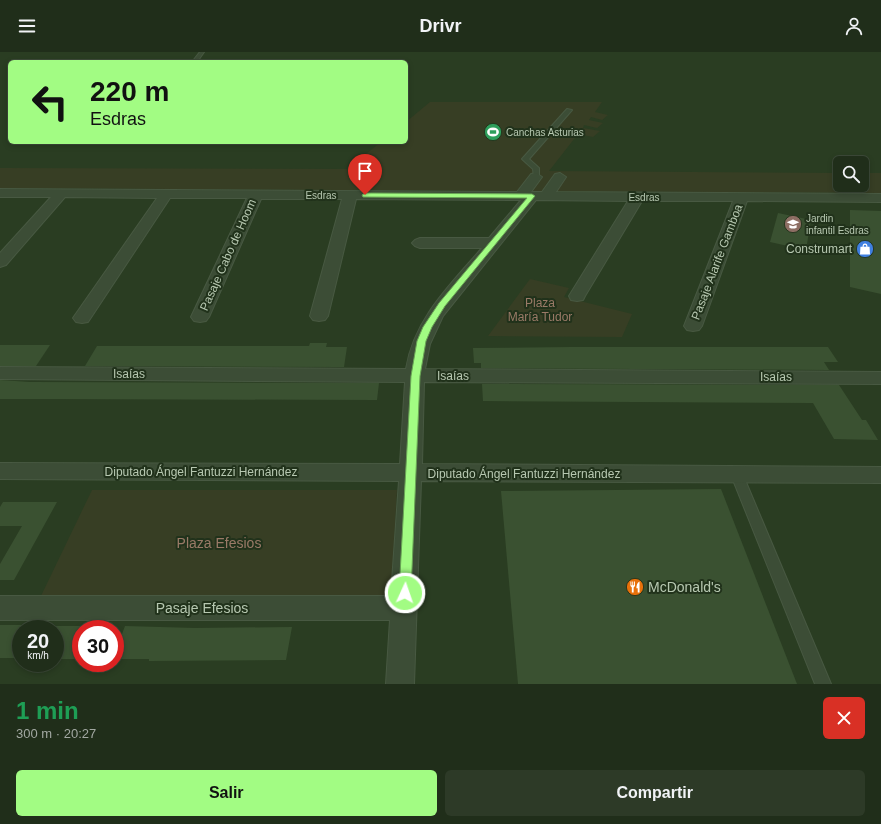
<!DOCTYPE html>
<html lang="es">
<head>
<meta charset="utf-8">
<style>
	body { margin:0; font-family:Helvetica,sans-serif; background:#2d3a27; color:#f1f3f6; height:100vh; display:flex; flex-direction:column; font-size:15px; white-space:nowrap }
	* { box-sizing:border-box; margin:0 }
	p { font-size:13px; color:#a2a8a2 }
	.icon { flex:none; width:22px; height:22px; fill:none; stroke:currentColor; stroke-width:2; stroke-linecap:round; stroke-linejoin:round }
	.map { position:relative; height:632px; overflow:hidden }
	.drawer { display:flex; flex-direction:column; background:#202e1a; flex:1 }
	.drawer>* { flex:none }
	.top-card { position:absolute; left:8px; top:8px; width:400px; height:84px; border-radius:6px; box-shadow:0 2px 6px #0003,0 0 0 1px #3d4a39; background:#a2fc83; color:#111; overflow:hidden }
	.buttons { position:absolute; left:833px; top:104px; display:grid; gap:8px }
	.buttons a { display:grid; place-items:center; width:36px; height:36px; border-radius:6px; background:#202e1a; box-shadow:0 2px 6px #0003,0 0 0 1px #3d4a39; font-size:20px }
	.speed { position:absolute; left:12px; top:568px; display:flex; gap:8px; font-size:20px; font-weight:700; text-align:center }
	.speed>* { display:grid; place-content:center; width:52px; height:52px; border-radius:50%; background:#202e1a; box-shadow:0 2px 6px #0003,0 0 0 1px #3d4a39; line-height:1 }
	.speed small { font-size:10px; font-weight:400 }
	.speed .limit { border:6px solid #d22; background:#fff; color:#111 }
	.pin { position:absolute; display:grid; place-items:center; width:34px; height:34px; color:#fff; margin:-41px -17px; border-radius:50% 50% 50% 0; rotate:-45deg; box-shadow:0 0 4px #0007 }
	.pin .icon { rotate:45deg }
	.me { position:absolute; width:44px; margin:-22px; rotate:3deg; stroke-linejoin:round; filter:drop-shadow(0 0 3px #0008) }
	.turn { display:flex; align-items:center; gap:14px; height:84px; padding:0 16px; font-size:18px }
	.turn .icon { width:52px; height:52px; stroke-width:2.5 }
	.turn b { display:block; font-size:28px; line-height:34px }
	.round { display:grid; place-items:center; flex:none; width:42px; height:42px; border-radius:6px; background:#2d3a27 }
	.overview { display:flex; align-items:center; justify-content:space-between; height:68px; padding:0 16px }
	h1 { font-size:24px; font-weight:700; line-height:30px; color:#1e9e55 }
	.button { display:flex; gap:8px; margin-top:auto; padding:8px 16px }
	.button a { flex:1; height:46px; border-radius:6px; background:#a2fc83; color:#111; font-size:16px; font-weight:700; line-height:46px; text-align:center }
	.button a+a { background:#2d3a27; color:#f1f3f6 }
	header { display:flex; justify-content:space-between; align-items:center; height:52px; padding:0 16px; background:#202e1a; font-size:18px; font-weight:700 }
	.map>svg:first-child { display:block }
	.green { fill:#373e24 }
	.building { fill:#3a5131 }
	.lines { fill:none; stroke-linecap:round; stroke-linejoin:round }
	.lane-casing { stroke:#485942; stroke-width:2 }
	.street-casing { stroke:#485942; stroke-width:2 }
	.lane { fill:#3c4d36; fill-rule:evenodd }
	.street { fill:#3c4d36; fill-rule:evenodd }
	.route { fill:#a2fc83; stroke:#69a455 }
	.labels { text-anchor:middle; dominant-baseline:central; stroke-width:4; stroke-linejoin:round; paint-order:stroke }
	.far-poi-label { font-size:10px; fill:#b7c8b1; stroke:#21321b; text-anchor:start }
	.far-street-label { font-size:10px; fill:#b7c8b1; stroke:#21321b }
	.poi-label { font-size:12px; fill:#b7c8b1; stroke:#21321b; text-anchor:end }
	.street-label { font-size:12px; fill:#b7c8b1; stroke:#21321b }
	.park-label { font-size:12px; fill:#9a7a67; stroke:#21321b }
	.near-park-label { font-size:14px; fill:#9a7a67; stroke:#21321b }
	.near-poi-label { font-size:14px; fill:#b7c8b1; stroke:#21321b; text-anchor:start }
	.near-street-label { font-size:14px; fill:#b7c8b1; stroke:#21321b }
</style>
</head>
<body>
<header><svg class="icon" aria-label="menu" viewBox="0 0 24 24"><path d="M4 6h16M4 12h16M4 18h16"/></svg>Drivr<svg class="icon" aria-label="person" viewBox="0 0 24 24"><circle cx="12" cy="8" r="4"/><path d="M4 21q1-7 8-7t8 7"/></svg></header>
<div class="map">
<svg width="881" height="632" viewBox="0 0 881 632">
	<rect width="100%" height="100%" fill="#2a3d22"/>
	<g class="green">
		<polygon points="430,50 602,50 595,60 608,63 602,68 591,65 589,68 603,71 597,76 584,73 583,76 600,79 593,85 578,82 549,119 840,121 840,133 862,133 862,121 881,121 881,141 0,136 0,116 347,117 381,90 406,90 406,70"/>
		<polygon points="530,227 569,236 564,245 632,262 622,285 488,284"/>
		<polygon points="92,438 397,438 391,543 41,544"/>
	</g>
	<g class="building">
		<polygon points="850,158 881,159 881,242 850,235"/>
		<polygon points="778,161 811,168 806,198 770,190"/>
		<polygon points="310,291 327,291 326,295 347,295 344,315 85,314 97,294 309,294"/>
		<polygon points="0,293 50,293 36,314 0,314"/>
		<polygon points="572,295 828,295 838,310 824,310 829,318 481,316 481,311 474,311 473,296"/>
		<polygon points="0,328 30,330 379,331 377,348 51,347 0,347"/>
		<polygon points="482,332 839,333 862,368 866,368 878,388 834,387 813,351 483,349"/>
		<polygon points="721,437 797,632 518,632 501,439"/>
		<polygon points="3,450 57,450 14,528 0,528 0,512 22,474 0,474 0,455"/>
		<rect x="0" y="573" width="21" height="33"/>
		<rect x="55" y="574" width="26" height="33"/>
		<polygon points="125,574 195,576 292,575 286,608 149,609 149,607 115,607 115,601"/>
	</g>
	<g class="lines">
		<defs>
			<g id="lane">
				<polygon points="200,0 204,0 197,10 192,10"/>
				<polygon points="567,57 572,58 529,107 539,116 539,125 534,126 533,117 522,107"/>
				<polygon points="737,419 741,420 743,423 831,632 815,632 731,423 733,420"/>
			</g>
			<path id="street" d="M536,121L542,125L531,140H542L555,122L560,121L566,125L556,140L881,142V150L747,149L702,274L699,278L693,279L687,278L684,274L733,149H642L585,244L583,248L577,249L571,248L569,244L628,149L536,148L443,264L430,292L425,317L881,320V332L424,330L422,412L881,415V431L421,429L414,632H386L390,568H0V544H391L399,429L0,427V411L400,412L405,330L0,327V315L406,317C414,267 450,233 482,196H420L415,194L412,191L415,188L420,186H489L521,148L356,147L328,264L325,268L319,269L313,268L310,264L342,147H261L209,265L206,269L200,270L194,269L191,265L247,146H170L88,270L82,271L76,270L73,266L157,146L65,145L6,213L0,215V201L51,145H0V137L517,140L531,122Z"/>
		</defs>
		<use href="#lane" class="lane-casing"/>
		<use href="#street" class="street-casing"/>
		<use href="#lane" class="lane"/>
		<use href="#street" class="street"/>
	</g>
	<polygon class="route" points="365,141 532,142 535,144 445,254 432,275 426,289 420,324 411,541 410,545 405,546 401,545 399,541 411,324 417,289 423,275 439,251 527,146 363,145 362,143"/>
	<defs>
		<symbol id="stadium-disc" viewBox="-11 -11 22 22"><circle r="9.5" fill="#2e9e5b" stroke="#21321b"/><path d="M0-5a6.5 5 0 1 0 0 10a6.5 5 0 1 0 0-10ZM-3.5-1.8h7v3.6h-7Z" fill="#fff"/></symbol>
		<symbol id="school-disc" viewBox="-11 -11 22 22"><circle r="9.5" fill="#8d6e63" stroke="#21321b"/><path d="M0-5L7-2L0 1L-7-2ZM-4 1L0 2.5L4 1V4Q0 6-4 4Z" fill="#fff"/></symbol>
		<symbol id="shop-disc" viewBox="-11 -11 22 22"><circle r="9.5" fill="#3f7fe0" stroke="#21321b"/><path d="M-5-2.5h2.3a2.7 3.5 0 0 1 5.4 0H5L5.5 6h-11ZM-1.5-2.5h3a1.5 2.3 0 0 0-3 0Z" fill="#fff"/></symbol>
		<symbol id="restaurant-disc" viewBox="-11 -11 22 22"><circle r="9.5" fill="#e8710a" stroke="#21321b"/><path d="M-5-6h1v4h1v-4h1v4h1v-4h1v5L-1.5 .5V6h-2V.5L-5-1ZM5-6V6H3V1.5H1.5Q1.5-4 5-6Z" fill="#fff"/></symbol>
	</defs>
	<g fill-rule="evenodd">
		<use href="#stadium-disc" x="483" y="70" width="20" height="20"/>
		<use href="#school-disc" x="783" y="162" width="20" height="20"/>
		<use href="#shop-disc" x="855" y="187" width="20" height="20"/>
		<use href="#restaurant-disc" x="625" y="525" width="20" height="20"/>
	</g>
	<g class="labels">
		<g class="far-poi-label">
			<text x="506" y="80">Canchas Asturias</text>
			<text x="806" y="166">Jardin<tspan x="806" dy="12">infantil Esdras</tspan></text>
		</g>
		<g class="far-street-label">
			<text x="321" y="143">Esdras</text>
			<text x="644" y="145">Esdras</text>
		</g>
		<g class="poi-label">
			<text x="852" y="197">Construmart</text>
		</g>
		<g class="street-label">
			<text transform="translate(228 203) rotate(-66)">Pasaje Cabo de Hoom</text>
			<text transform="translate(717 210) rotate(-69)">Pasaje Alarife Gamboa</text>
			<text x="129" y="322">Isaías</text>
			<text x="453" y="324">Isaías</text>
			<text x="776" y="325">Isaías</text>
			<text x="201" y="420">Diputado Ángel Fantuzzi Hernández</text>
			<text x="524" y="422">Diputado Ángel Fantuzzi Hernández</text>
		</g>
		<g class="park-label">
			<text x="540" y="251">Plaza<tspan x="540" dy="14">María Tudor</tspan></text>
		</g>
		<g class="near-park-label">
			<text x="219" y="491">Plaza Efesios</text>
		</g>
		<g class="near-poi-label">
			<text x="648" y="535">McDonald's</text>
		</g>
		<g class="near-street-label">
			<text x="202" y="556">Pasaje Efesios</text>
		</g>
	</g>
</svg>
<div class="buttons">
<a><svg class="icon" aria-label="search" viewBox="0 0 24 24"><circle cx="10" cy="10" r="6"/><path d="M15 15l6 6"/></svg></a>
</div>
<div class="speed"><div>20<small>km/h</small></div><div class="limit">30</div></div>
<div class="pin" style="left:365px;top:143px;background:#d93025"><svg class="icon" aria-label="arrive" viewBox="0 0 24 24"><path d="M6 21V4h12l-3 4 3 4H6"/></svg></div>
<svg class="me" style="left:405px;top:541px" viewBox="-20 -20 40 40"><circle r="17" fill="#a2fc83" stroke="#fff" stroke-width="3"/><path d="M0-11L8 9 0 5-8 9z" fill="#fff"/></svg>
<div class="top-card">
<div class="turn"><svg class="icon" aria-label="left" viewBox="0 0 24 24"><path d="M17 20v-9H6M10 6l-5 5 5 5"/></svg><div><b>220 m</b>Esdras</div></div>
</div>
</div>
<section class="drawer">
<div class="overview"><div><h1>1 min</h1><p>300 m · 20:27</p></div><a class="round" style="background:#d93025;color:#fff"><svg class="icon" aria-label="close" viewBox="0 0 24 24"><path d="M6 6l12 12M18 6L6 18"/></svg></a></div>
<div class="button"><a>Salir</a><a>Compartir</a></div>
</section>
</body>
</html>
